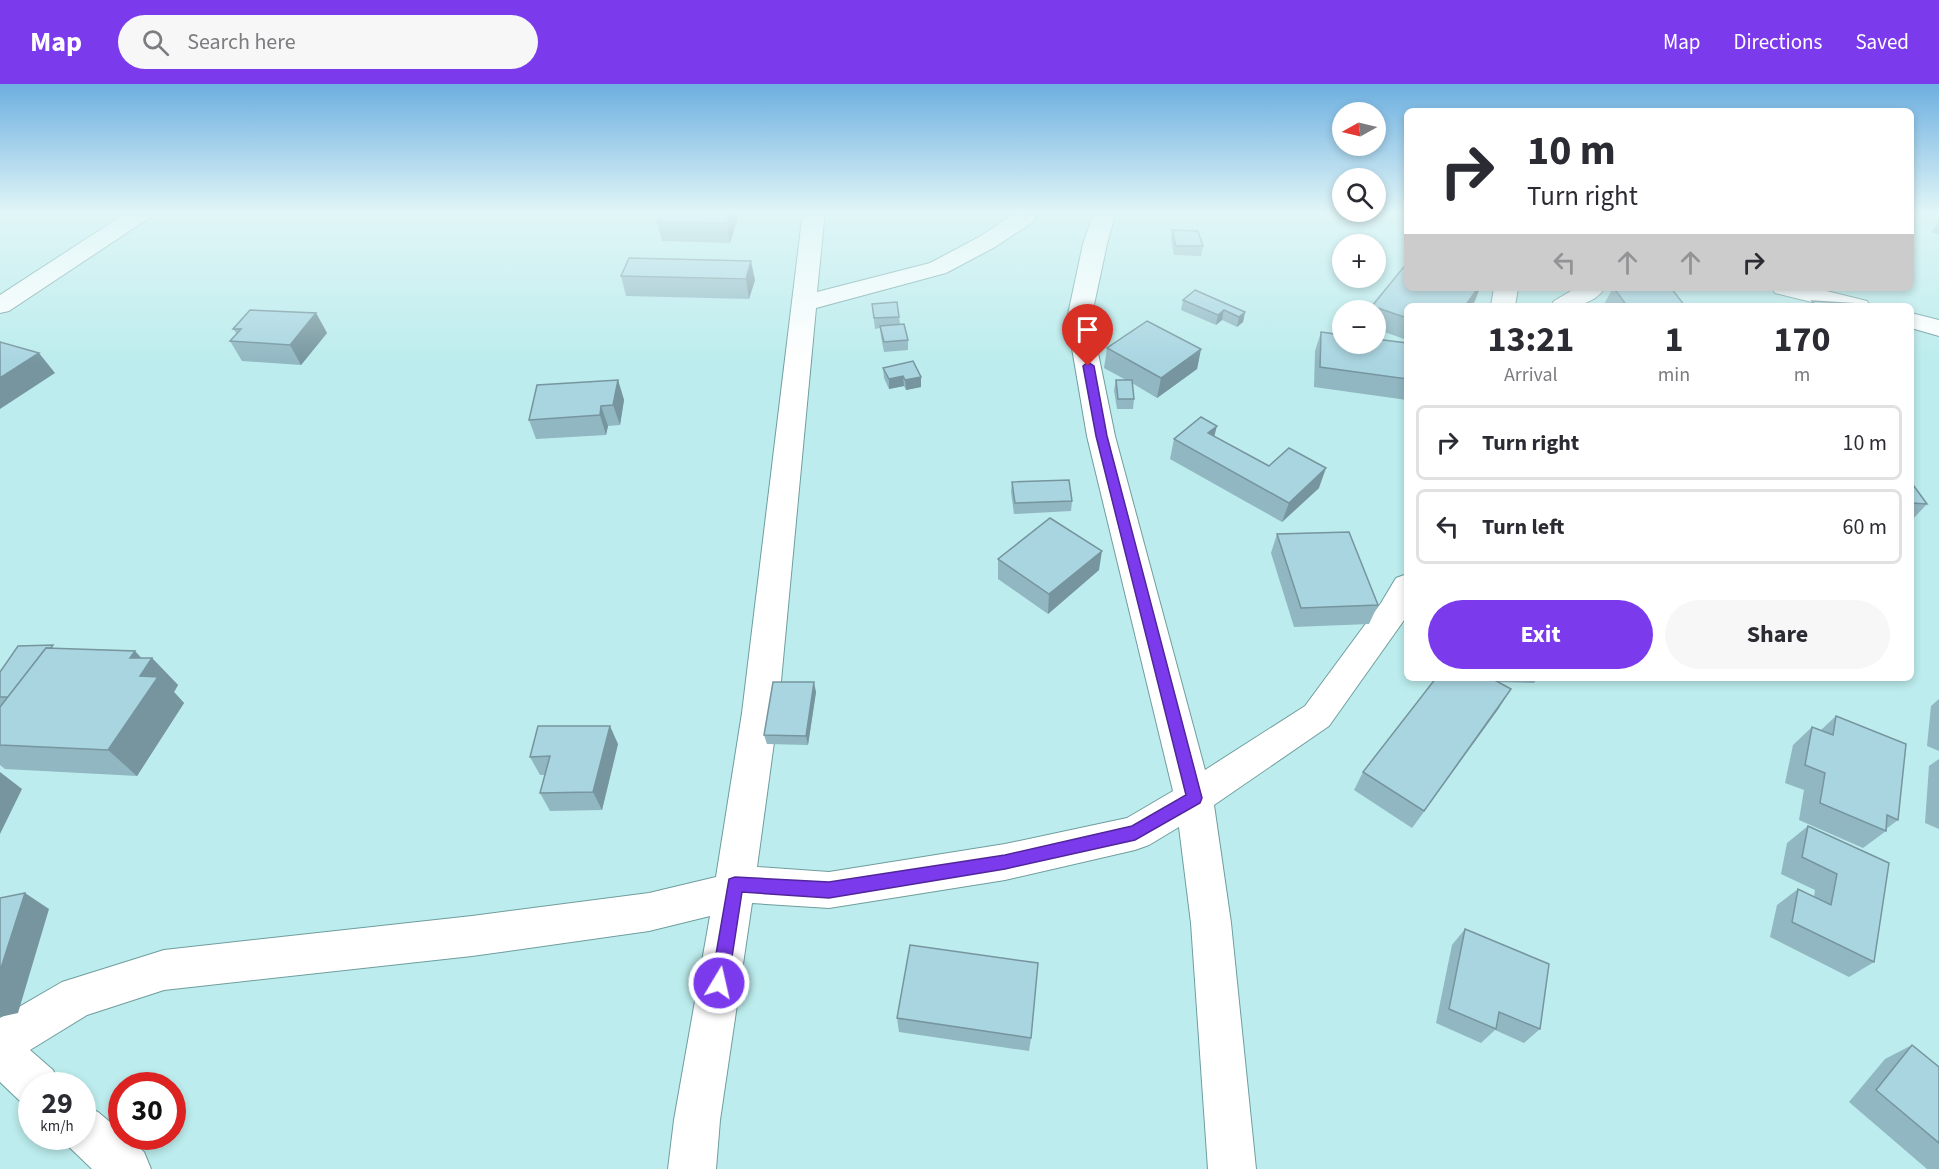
<!DOCTYPE html>
<html lang="en">
<head>
<meta charset="utf-8">
<style>
	body { margin:0; font-family:"Source Sans 3",sans-serif; background:#f7f7f7; color:#2b2b33; height:100vh; display:flex; flex-direction:column; font-size:22px; white-space:nowrap }
	* { box-sizing:border-box; margin:0 }
	p { font-size:20px; color:#7c7c81 }
	.icon { flex:none; width:33px; height:33px; fill:none; stroke:currentColor; stroke-width:2; stroke-linecap:round; stroke-linejoin:round }
	.map { position:relative; flex:1; overflow:hidden }
	.sheet { position:absolute; left:1404px; top:219px; width:510px; height:378px; display:flex; flex-direction:column; background:#fff; border-radius:9px; box-shadow:0 3px 9px #0003 }
	.sheet>* { flex:none }
	.banner { position:absolute; left:1404px; top:24px; width:510px; height:183px; border-radius:9px; box-shadow:0 3px 9px #0003; background:#fff; color:#2b2b33; overflow:hidden }
	.needle { width:39px; rotate:262deg }
	.buttons { position:absolute; left:1332px; top:18px; display:grid; gap:12px }
	.buttons a { display:grid; place-items:center; width:54px; height:54px; border-radius:50%; background:#fff; box-shadow:0 3px 9px #0003; font-size:30px }
	.speed { position:absolute; left:18px; top:988px; display:flex; gap:12px; font-size:30px; font-weight:700; text-align:center }
	.speed>* { display:grid; place-content:center; width:78px; height:78px; border-radius:50%; background:#fff; box-shadow:0 3px 9px #0003; line-height:1 }
	.speed small { font-size:15px; font-weight:400 }
	.speed .limit { border:9px solid #d22; background:#fff; color:#111 }
	.pin { position:absolute; display:grid; place-items:center; width:51px; height:51px; color:#fff; margin:-62px -26px; border-radius:50% 50% 50% 0; rotate:-45deg; box-shadow:0 0 6px #0007 }
	.pin .icon { rotate:45deg }
	.me { position:absolute; width:66px; margin:-33px; rotate:9deg; stroke-linejoin:round; filter:drop-shadow(0 0 4px #0008) }
	.turn { display:flex; align-items:center; gap:21px; height:126px; padding:0 24px; font-size:27px }
	.turn .icon { width:78px; height:78px; stroke-width:2.5 }
	.turn b { display:block; font-size:42px; line-height:51px }
	.lanes { display:flex; align-items:center; height:57px; padding:0 24px; background:#0003; justify-content:center; gap:30px; direction:ltr }
	.lanes .off { opacity:.35 }
	.eta { display:flex; justify-content:space-evenly; align-items:center; height:102px; text-align:center }
	.eta b { font-size:36px; font-weight:700; line-height:42px }
	.action { display:flex; gap:12px; margin-top:auto; padding:12px 24px }
	.action a { flex:1; height:69px; border-radius:36px; background:#7c3aed; color:#fff; font-size:24px; font-weight:700; line-height:69px; text-align:center }
	.action a+a { background:#f7f7f7; color:#2b2b33 }
	ul { padding:0; list-style:none }
	li { display:flex; align-items:center; gap:18px; height:75px; margin:0 12px 9px; padding:0 12px; border:3px solid #e1e1e2; border-radius:9px }
	li div { flex:1 }
	li b { display:block; font-size:22px }
	li em { font-style:normal }
	header { display:flex; align-items:center; gap:36px; box-sizing:border-box; height:84px; padding:0 30px; background:#7c3aed; color:#fff }
	header strong { font-size:28px }
	nav { display:flex; gap:33px; margin-inline-start:auto; font-size:21px }
	.search { width:420px; height:54px; background:#f7f7f7; display:flex; align-items:center; gap:15px; box-sizing:border-box; padding:0 21px; border-radius:33px; color:#7c7c81; font-size:22px }
	.map>svg:first-child { display:block }
	.lines { fill:none; stroke-linecap:round; stroke-linejoin:round }
	.minor-casing { stroke:#6f9d9e; stroke-width:2 }
	.minor { fill:#fff; fill-rule:evenodd }
	.wall { fill:#91b7c2 }
	.shaded-wall { fill:#76959e }
	.building { fill:#a9d5e1; stroke:#76959e; stroke-width:1.5 }
	.route { fill:#7c3aed; stroke:#51269a; stroke-width:1.5 }
</style>
</head>
<body>
<header>
<strong>Map</strong>
<div class="search"><svg class="icon" aria-label="search" viewBox="0 0 24 24"><circle cx="10" cy="10" r="6"/><path d="M15 15l6 6"/></svg>Search here</div>
<nav><a>Map</a><a>Directions</a><a>Saved</a></nav>
</header>
<div class="map">
<svg width="1939" height="1085" viewBox="0 0 1939 1085">
	<rect width="100%" height="100%" fill="#bceced"/>
	<g class="lines">
		<defs>
			<g id="minor">
				<polygon points="129,127 155,127 152,132 9,227 0,229 0,211"/>
				<polygon points="803,127 825,127 817,208 930,179 979,153 1018,127 1040,127 1033,138 995,163 946,189 816,224 778,629 757,783 829,788 1005,760 1127,734 1173,707 1087,352 1067,235 1083,160 1094,127 1116,127 1107,160 1091,235 1115,352 1205,686 1305,622 1381,519 1396,494 1407,490 1407,532 1329,642 1214,721 1231,839 1256,1085 1208,1085 1191,839 1179,743 1149,761 1135,766 1005,796 829,824 752,819 720,1036 716,1085 668,1085 674,1036 710,832 649,847 472,872 164,906 87,931 30,966 53,986 60,1002 32,1002 32,1022 21,1018 0,998 0,934 62,898 164,866 472,832 649,809 716,793 742,629"/>
				<polygon points="1494,204 1518,204 1515,222 1491,222"/>
				<path d="M1576,204H1605C1592,223 1571,222 1551,222L1554,217Z"/>
				<polygon points="1772,204 1814,204 1867,217 1870,222 1828,222 1775,209"/>
				<polygon points="1911,229 1939,236 1939,252 1911,244"/>
				<polygon points="82,1021 98,1028 122,1048 122,1053 127,1053 144,1068 151,1085 92,1085 66,1060 63,1053 82,1053"/>
			</g>
		</defs>
		<use href="#minor" class="minor-casing"/>
		<use href="#minor" class="minor"/>
	</g>
	<g class="wall">
		<polygon points="740,127 730,159 662,157 657,138"/>
		<polygon points="1939,137 1939,151 1931,148"/>
		<polygon points="1172,146 1203,162 1201,172 1174,171 1171,156"/>
		<polygon points="621,192 755,196 749,215 626,212"/>
		<polygon points="1613,204 1671,204 1685,222 1603,222"/>
		<polygon points="1183,216 1245,228 1243,238 1237,243 1222,236 1216,241 1181,226"/>
		<polygon points="1475,217 1471,222 1407,222 1407,256 1376,245 1376,226 1370,226 1372,222"/>
		<polygon points="1812,217 1860,222 1809,222"/>
		<polygon points="872,220 899,233 900,240 908,256 908,266 884,268 881,253 880,244 875,245"/>
		<polygon points="316,229 327,249 301,281 242,277 230,257 237,250 233,245"/>
		<polygon points="1321,248 1407,259 1407,316 1314,303 1315,267"/>
		<polygon points="1107,264 1201,265 1197,285 1157,314 1132,299 1134,315 1133,325 1117,325 1114,306 1116,296 1126,296 1104,284"/>
		<polygon points="913,277 921,303 906,306 904,302 889,305 884,294 883,284"/>
		<polygon points="618,296 624,316 620,341 608,342 606,351 536,355 529,336"/>
		<polygon points="1214,352 1269,382 1319,404 1282,438 1170,375 1174,355"/>
		<polygon points="1012,398 1072,417 1071,427 1014,430 1011,408"/>
		<polygon points="1911,398 1927,420 1911,437"/>
		<polygon points="1277,450 1378,521 1369,540 1294,543 1271,469"/>
		<polygon points="998,475 1099,486 1048,530 998,495"/>
		<polygon points="56,564 141,574 152,574 178,601 174,608 184,619 137,692 5,685 0,681 0,588"/>
		<polygon points="1436,594 1538,594 1534,599 1499,598 1499,624 1412,744 1354,706 1363,688"/>
		<polygon points="816,608 808,661 767,660 764,651"/>
		<polygon points="1939,615 1939,667 1927,662 1931,622"/>
		<polygon points="1836,632 1898,736 1886,745 1886,747 1863,764 1799,736 1804,706 1785,699 1793,661 1812,643 1821,646"/>
		<polygon points="618,660 602,726 550,727 540,709 545,691 540,691 530,673"/>
		<polygon points="1939,675 1939,745 1925,739 1929,682"/>
		<polygon points="1808,742 1889,779 1874,878 1849,893 1770,853 1777,821 1798,805 1814,813 1815,806 1781,790 1787,759"/>
		<polygon points="1465,845 1540,945 1524,959 1495,946 1481,959 1436,939 1452,861"/>
		<polygon points="897,934 1031,954 1029,967 899,948"/>
		<polygon points="1912,961 1939,983 1939,1085 1927,1085 1849,1018 1885,975"/>
	</g>
	<g class="shaded-wall">
		<polygon points="731,127 740,127 730,159 727,139"/>
		<polygon points="751,177 755,196 749,215 746,195"/>
		<polygon points="1478,204 1480,204 1475,217 1471,222 1465,222"/>
		<polygon points="1224,226 1222,236 1216,241 1218,231"/>
		<polygon points="1245,228 1243,238 1237,243 1239,233"/>
		<polygon points="316,229 327,249 301,281 290,261"/>
		<polygon points="1201,265 1197,285 1157,314 1161,294"/>
		<polygon points="39,269 55,289 0,325 0,294"/>
		<polygon points="903,292 904,302 889,305 889,295"/>
		<polygon points="921,293 921,303 906,306 905,296"/>
		<polygon points="618,296 624,316 620,341 613,321"/>
		<polygon points="601,322 608,342 606,351 600,331"/>
		<polygon points="1217,342 1212,361 1208,349"/>
		<polygon points="1326,384 1319,404 1282,438 1289,419"/>
		<polygon points="1102,467 1099,486 1048,530 1049,510"/>
		<polygon points="135,567 148,581 152,574 178,601 174,608 184,619 137,692 108,666 140,592 130,574"/>
		<polygon points="814,598 816,608 808,661 806,652"/>
		<polygon points="1511,605 1499,624 1412,744 1424,727"/>
		<polygon points="610,642 618,660 602,726 593,708"/>
		<polygon points="0,688 22,705 0,750"/>
		<polygon points="25,809 49,825 18,929 0,933 0,887"/>
	</g>
	<g class="building">
		<polygon points="662,127 731,127 727,139 657,138"/>
		<polygon points="1172,146 1198,147 1203,162 1176,162"/>
		<polygon points="629,174 751,177 746,195 621,192"/>
		<polygon points="1407,179 1407,204 1478,204 1465,222 1407,222 1407,234 1372,222"/>
		<polygon points="1614,204 1671,204 1685,222 1627,222"/>
		<polygon points="1195,206 1245,228 1239,233 1224,226 1218,231 1183,216"/>
		<polygon points="1812,217 1859,220 1860,222 1816,222"/>
		<polygon points="897,218 899,233 874,234 872,220"/>
		<polygon points="250,226 316,229 290,261 230,257 241,245 233,245"/>
		<polygon points="1147,237 1201,265 1161,294 1107,264"/>
		<polygon points="904,240 908,256 884,258 880,242"/>
		<polygon points="1321,248 1342,251 1342,260 1376,260 1376,255 1407,259 1407,295 1320,283"/>
		<polygon points="0,258 39,269 0,294"/>
		<polygon points="913,277 921,293 905,296 903,292 889,295 883,284"/>
		<polygon points="618,296 613,321 601,322 600,331 529,336 537,301"/>
		<polygon points="1116,296 1132,296 1134,315 1118,315"/>
		<polygon points="1201,333 1217,342 1208,349 1269,382 1289,364 1326,384 1289,419 1174,355"/>
		<polygon points="1069,396 1072,417 1015,419 1012,398"/>
		<polygon points="1911,398 1927,420 1911,419"/>
		<polygon points="1050,434 1102,467 1049,510 998,475"/>
		<polygon points="1349,448 1378,521 1301,524 1277,450"/>
		<polygon points="53,561 51,564 46,564 8,613 0,613 0,588 18,562"/>
		<polygon points="46,564 135,567 130,574 152,574 140,592 158,593 108,666 0,661 0,623"/>
		<polygon points="1436,594 1491,594 1511,605 1424,727 1363,688"/>
		<polygon points="773,598 814,598 806,652 764,651"/>
		<polygon points="1836,632 1906,660 1898,736 1887,731 1886,747 1820,719 1825,689 1805,681 1812,643 1833,651"/>
		<polygon points="538,642 610,642 593,708 540,709 550,672 530,673"/>
		<polygon points="1808,742 1889,779 1874,878 1792,838 1798,805 1831,821 1837,790 1802,773"/>
		<polygon points="25,809 0,887 0,814"/>
		<polygon points="1465,845 1549,880 1540,945 1499,928 1496,945 1449,925"/>
		<polygon points="910,861 1038,879 1031,954 897,934"/>
		<polygon points="1912,961 1939,983 1939,1059 1876,1006"/>
	</g>
	<linearGradient id="sky" x2="0" y2="1"><stop stop-color="#6dafe0"/><stop offset="0.46" stop-color="#e1f6f7"/><stop offset="1" stop-color="#e1f6f7" stop-opacity="0"/></linearGradient>
	<rect width="1939" height="279" fill="url(#sky)"/>
	<polygon class="route" points="1088,278 1094,282 1107,352 1202,714 1200,719 1135,756 1005,785 829,814 742,808 728,899 726,905 719,907 713,905 711,899 729,795 735,793 829,798 1005,771 1132,742 1186,711 1096,352 1083,282"/>
</svg>
<div class="buttons">
<a><svg class="needle" viewBox="-14 -14 28 28"><path d="M0-13l5 13h-10z" fill="#e53935"/><path d="M0 13l5-13h-10z" fill="#7c7c81"/></svg></a>
<a><svg class="icon" aria-label="search" viewBox="0 0 24 24"><circle cx="10" cy="10" r="6"/><path d="M15 15l6 6"/></svg></a>
<a>+</a>
<a>−</a>
</div>
<div class="speed"><div>29<small>km/h</small></div><div class="limit">30</div></div>
<div class="pin" style="left:1088px;top:282px;background:#d93025"><svg class="icon" aria-label="arrive" viewBox="0 0 24 24"><path d="M6 21V4h12l-3 4 3 4H6"/></svg></div>
<svg class="me" style="left:719px;top:899px" viewBox="-20 -20 40 40"><circle r="17" fill="#7c3aed" stroke="#fff" stroke-width="3"/><path d="M0-11L8 9 0 5-8 9z" fill="#fff"/></svg>
<div class="banner">
<div class="turn"><svg class="icon" aria-label="right" viewBox="0 0 24 24"><path d="M7 20v-9h11M14 6l5 5-5 5"/></svg><div><b>10 m</b>Turn right</div></div>
<div class="lanes"><svg class="icon off" aria-label="left" viewBox="0 0 24 24"><path d="M17 20v-9H6M10 6l-5 5 5 5"/></svg><svg class="icon off" aria-label="ahead" viewBox="0 0 24 24"><path d="M12 20V5M6 11l6-6 6 6"/></svg><svg class="icon off" aria-label="ahead" viewBox="0 0 24 24"><path d="M12 20V5M6 11l6-6 6 6"/></svg><svg class="icon" aria-label="right" viewBox="0 0 24 24"><path d="M7 20v-9h11M14 6l5 5-5 5"/></svg></div>
</div>
<section class="sheet">
<div class="eta">
<div><b>13:21</b><p>Arrival</p></div>
<div><b>1</b><p>min</p></div>
<div><b>170</b><p>m</p></div>
</div>
<ul>
<li><svg class="icon" aria-label="right" viewBox="0 0 24 24"><path d="M7 20v-9h11M14 6l5 5-5 5"/></svg><div><b>Turn right</b></div><em>10 m</em></li>
<li><svg class="icon" aria-label="left" viewBox="0 0 24 24"><path d="M17 20v-9H6M10 6l-5 5 5 5"/></svg><div><b>Turn left</b></div><em>60 m</em></li>
</ul>
<div class="action"><a>Exit</a><a>Share</a></div>
</section>
</div>
</body>
</html>
